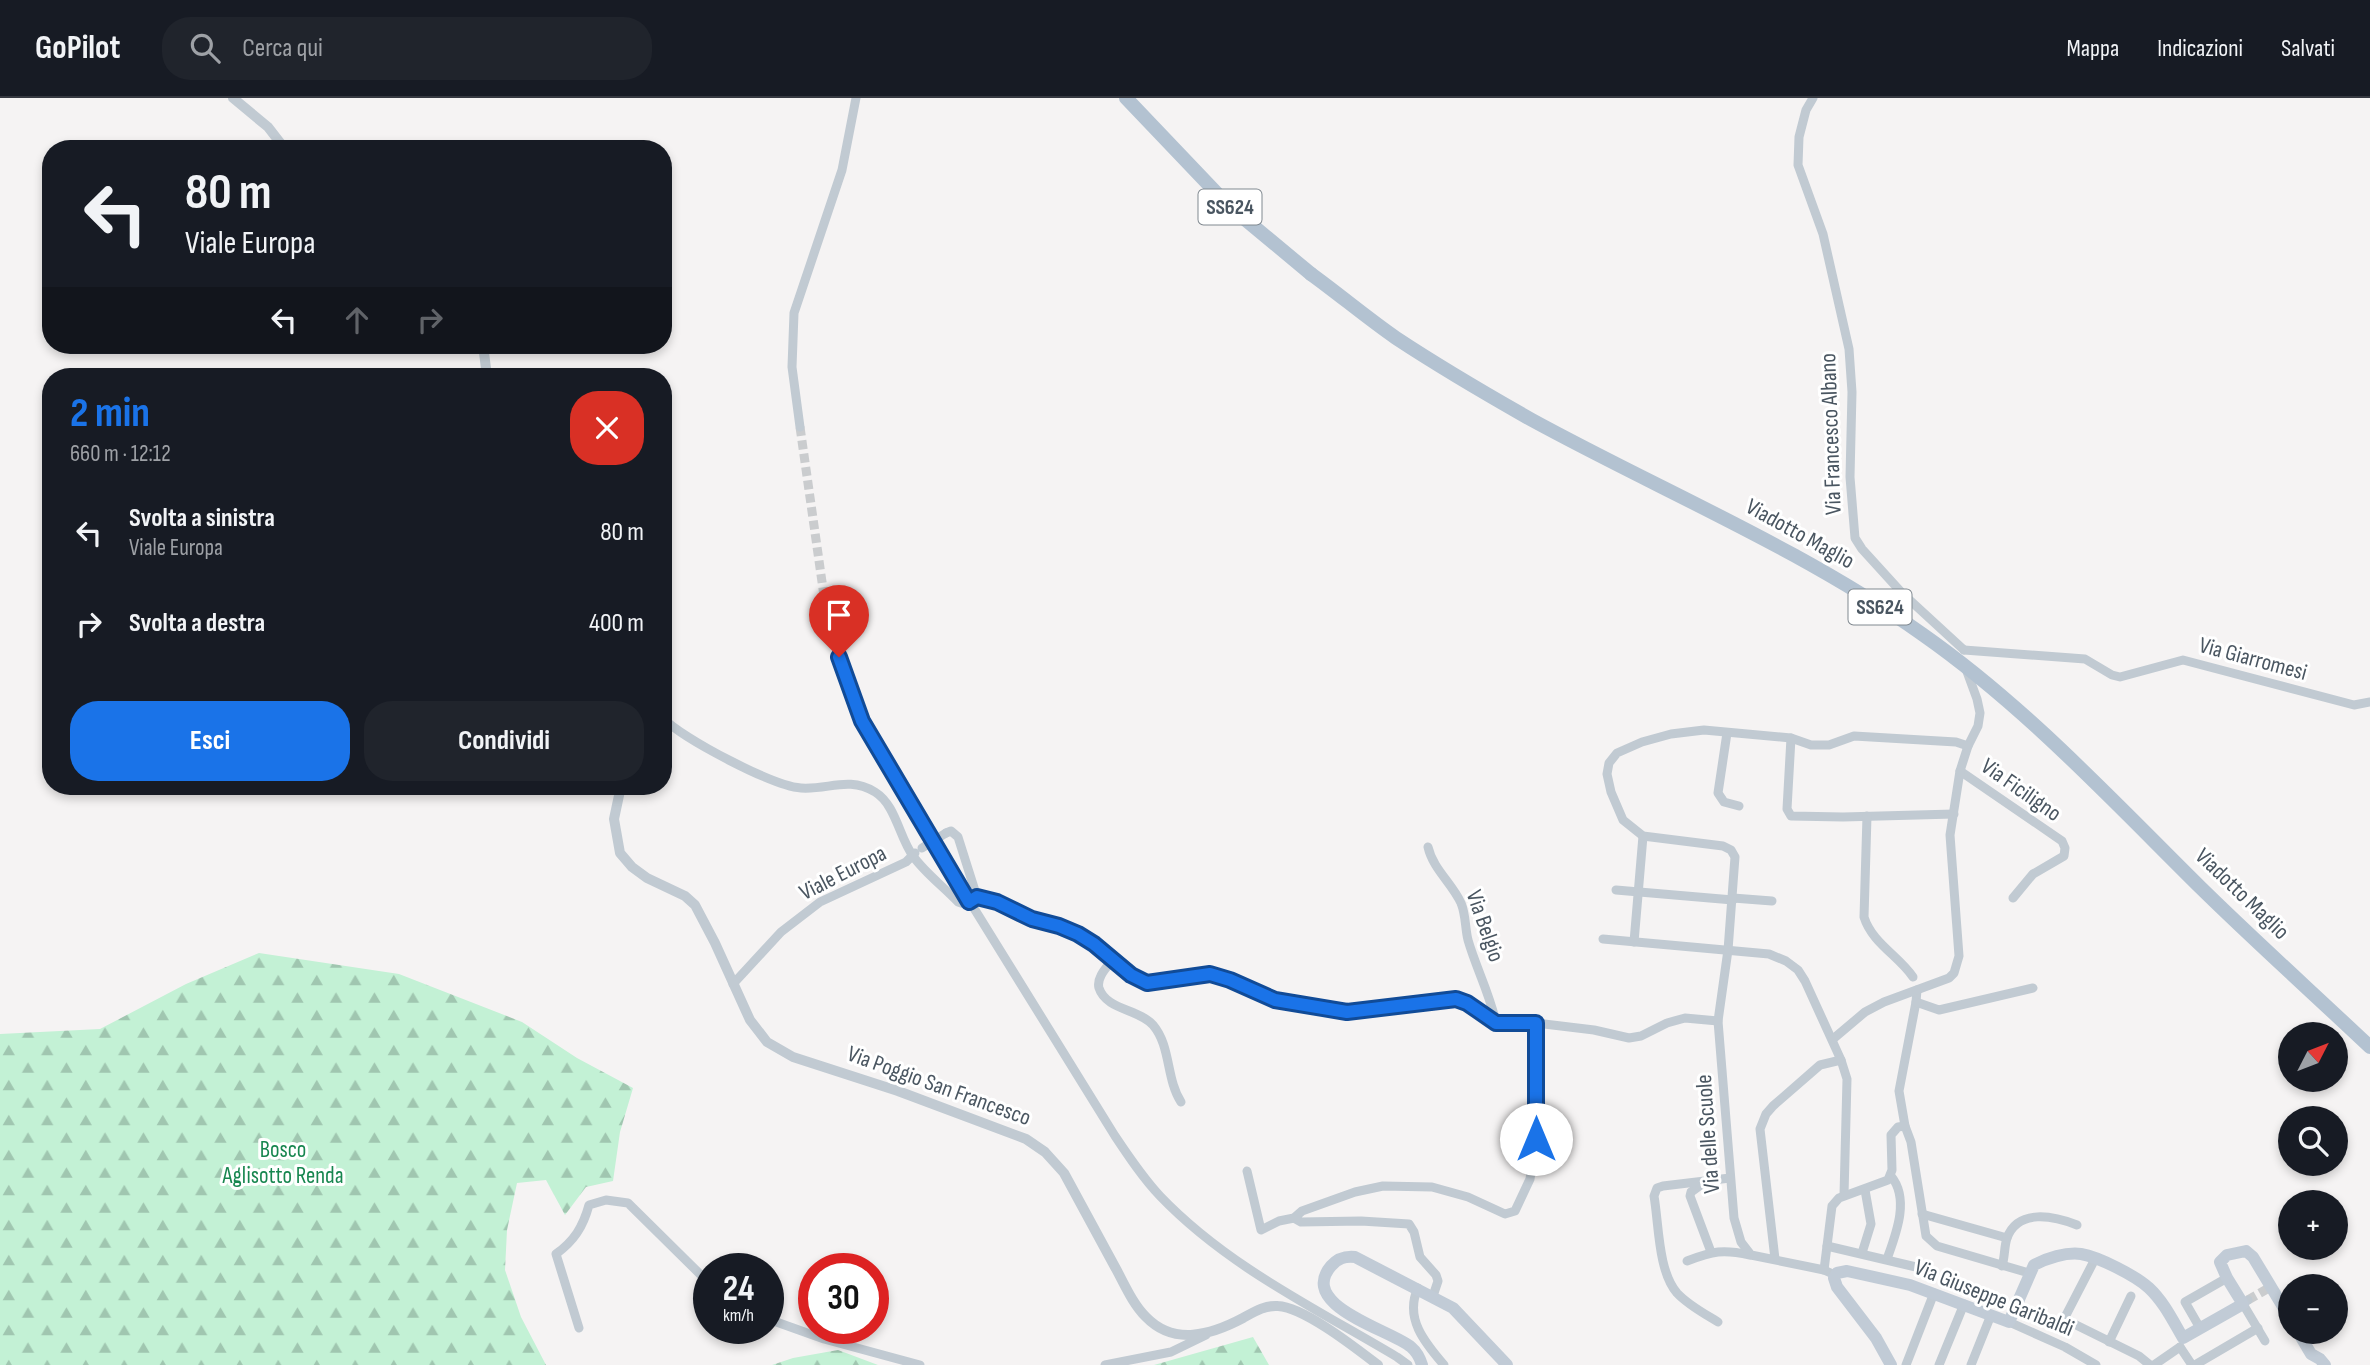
<!DOCTYPE html>
<html lang="it">
<head>
<meta charset="utf-8">
<style>
	body { margin:0; font-family:"Sofia Sans Condensed",sans-serif; background:#20242c; color:#f1f3f6; height:100vh; display:flex; flex-direction:column; font-size:26px; white-space:nowrap }
	* { box-sizing:border-box; margin:0 }
	p { font-size:23px; color:#9ea1a6 }
	.icon { flex:none; width:38px; height:38px; fill:none; stroke:currentColor; stroke-width:2; stroke-linecap:round; stroke-linejoin:round }
	.map { position:relative; flex:1; overflow:hidden }
	.panel { position:absolute; left:42px; top:270px; width:630px; height:427px; display:flex; flex-direction:column; background:#171b24; border-radius:28px; box-shadow:0 4px 10px #0003 }
	.panel>* { flex:none }
	.banner { position:absolute; left:42px; top:42px; width:630px; height:214px; border-radius:28px; box-shadow:0 4px 10px #0003; background:#171b24; color:#f1f3f6; overflow:hidden }
	.needle { width:46px; rotate:48deg }
	.controls { position:absolute; left:2278px; top:924px; display:grid; gap:14px }
	.controls a { display:grid; place-items:center; width:70px; height:70px; border-radius:50%; background:#171b24; box-shadow:0 4px 10px #0003; font-size:35px }
	.speed { position:absolute; left:693px; top:1155px; display:flex; gap:14px; font-size:35px; font-weight:700; text-align:center }
	.speed>* { display:grid; place-content:center; width:91px; height:91px; border-radius:50%; background:#171b24; box-shadow:0 4px 10px #0003; line-height:1 }
	.speed small { font-size:18px; font-weight:400 }
	.speed .limit { border:10px solid #d22; background:#fff; color:#111 }
	.pin { position:absolute; display:grid; place-items:center; width:60px; height:60px; color:#fff; margin:-72px -30px; border-radius:50% 50% 50% 0; rotate:-45deg; box-shadow:0 0 7px #0007 }
	.pin .icon { rotate:45deg }
	.me { position:absolute; width:77px; margin:-38px; rotate:0deg; stroke-linejoin:round; filter:drop-shadow(0 0 5px #0008) }
	.turn { display:flex; align-items:center; gap:24px; height:147px; padding:0 28px; font-size:32px }
	.turn .icon { width:91px; height:91px; stroke-width:2.5 }
	.turn b { display:block; font-size:49px; line-height:60px }
	.lanes { display:flex; align-items:center; height:66px; padding:0 28px; background:#0003; justify-content:center; gap:35px; direction:ltr }
	.lanes .off { opacity:.35 }
	.round { display:grid; place-items:center; flex:none; width:74px; height:74px; border-radius:28px; background:#20242c }
	.head { display:flex; align-items:center; justify-content:space-between; height:119px; padding:0 28px }
	h1 { font-size:42px; font-weight:700; line-height:52px; color:#1a73e8 }
	.cta { display:flex; gap:14px; margin-top:auto; padding:14px 28px }
	.cta a { flex:1; height:80px; border-radius:28px; background:#1a73e8; color:#fff; font-size:28px; font-weight:700; line-height:80px; text-align:center }
	.cta a+a { background:#20242c; color:#f1f3f6 }
	ul { padding:0; list-style:none }
	li { display:flex; align-items:center; gap:21px; height:91px; padding:0 28px }
	li div { flex:1 }
	li b { display:block; font-size:26px }
	li em { font-style:normal }
	header { display:flex; align-items:center; gap:42px; box-sizing:border-box; height:98px; padding:0 35px; background:#171b24; border-bottom:2px solid #363941 }
	header strong { font-size:33px }
	nav { display:flex; gap:38px; margin-inline-start:auto; font-size:24px }
	.search { width:490px; height:63px; background:#20242c; display:flex; align-items:center; gap:18px; box-sizing:border-box; padding:0 24px; border-radius:28px; color:#9ea1a6; font-size:26px }
	.map>svg:first-child { display:block }
	.forest { fill:url(#forest-firs) }
	.lines { fill:none; stroke-linecap:round; stroke-linejoin:round }
	.minor-tunnel { stroke:#caccce; stroke-width:9; stroke-dasharray:9 4.5; stroke-linecap:butt }
	.minor { stroke:#c1cad2; stroke-width:9 }
	.tertiary { stroke:#c1cad2; stroke-width:10 }
	.secondary { stroke:#c1cbd6; stroke-width:12 }
	.primary { stroke:#b3c2d1; stroke-width:14 }
	.minor-bridge { stroke:#c1cad2; stroke-width:9 }
	.primary-bridge { stroke:#b3c2d1; stroke-width:14 }
	.route-casing { stroke:#114b97; stroke-width:18 }
	.route { stroke:#1a73e8; stroke-width:12 }
	.labels { text-anchor:middle; dominant-baseline:central; stroke-width:6; stroke-linejoin:round; paint-order:stroke }
	.shield { fill:#fff; stroke:#808990; stroke-width:2 }
	.shield-label { font-size:21px; font-weight:bold; fill:#4a5661 }
	.street-label { font-size:23px; fill:#4a5661; stroke:#fff }
	.park-label { font-size:23px; fill:#17864f; stroke:#fff }
</style>
</head>
<body>
<header>
<strong>GoPilot</strong>
<div class="search"><svg class="icon" aria-label="search" viewBox="0 0 24 24"><circle cx="10" cy="10" r="6"/><path d="M15 15l6 6"/></svg>Cerca qui</div>
<nav><a>Mappa</a><a>Indicazioni</a><a>Salvati</a></nav>
</header>
<div class="map">
<svg width="2370" height="1267" viewBox="0 0 2370 1267">
	<defs>
		<pattern id="forest-firs" width="22" height="20" patternUnits="userSpaceOnUse" patternTransform="scale(1.75)"><rect width="22" height="20" fill="#c3f1d5"/><path d="M5 1l3.5 6h-7zM16 11l3.5 6h-7z" fill="#a0c6b0"/></pattern>
	</defs>
	<rect width="100%" height="100%" fill="#f5f3f3"/>
	<g class="forest">
		<polygon points="259,855 399,876 522,924 577,960 633,990 620,1034 613,1083 586,1089 565,1117 546,1082 517,1085 507,1132 505,1172 521,1219 546,1267 0,1267 0,936 100,931 186,886"/>
		<polygon points="1253,1239 1269,1267 1154,1267"/>
		<polygon points="838,1252 878,1267 772,1267 793,1260"/>
	</g>
	<g class="lines">
		<g class="minor-tunnel">
			<polyline points="800,329 826,512"/>
			<polyline points="2248,1202 2267,1191"/>
		</g>
		<g class="minor">
			<polyline points="1813,0 1806,12 1799,39 1798,67 1823,136 1849,251 1852,294 1850,379 1855,440 1862,451 1902,495 1964,552"/>
			<polyline points="800,329 792,269 794,215 842,72 856,0"/>
			<path d="M826,512L845,578L862,623L902,694L1115,1038C1129,1059 1143,1080 1160,1098C1227,1168 1315,1210 1397,1259L1408,1267"/>
			<polyline points="1964,552 2085,561 2112,577 2120,579 2183,562 2354,607 2370,604"/>
			<path d="M663,620C683,641 773,688 801,690C829,692 848,678 875,694C896,707 899,739 913,758C925,775 944,789 958,804L964,806L977,799L997,804L1032,821L1059,828L1078,836L1094,846L1139,883L1147,885L1210,876L1219,878L1275,902L1347,913L1456,901L1467,905L1496,925H1536L1594,932L1629,940L1641,938L1667,925L1685,920L1718,923"/>
			<polyline points="1727,635 1718,695 1724,704 1739,708"/>
			<polyline points="1791,640 1787,711 1791,718 1843,719 1954,716"/>
			<polyline points="1960,673 2062,743 2065,750 2064,758 2033,776 2013,800"/>
			<path d="M1867,718L1864,819C1872,845 1899,858 1913,879"/>
			<polyline points="946,735 951,733 958,739 977,799"/>
			<path d="M1428,749C1433,771 1452,785 1461,805C1466,817 1465,830 1468,842C1476,870 1490,896 1496,925"/>
			<polyline points="1616,792 1733,802"/>
			<polyline points="1733,800 1772,803"/>
			<polyline points="1603,841 1769,856 1786,863 1798,872 1805,883 1841,962 1847,981 1844,1097"/>
			<polyline points="1634,844 1643,738"/>
			<path d="M1113,861C1108,868 1096,879 1099,890C1106,912 1139,911 1153,927C1171,948 1166,981 1181,1004"/>
			<polyline points="733,886 781,834 820,804 906,764 915,755"/>
			<polyline points="1917,892 1916,904 1899,993 1905,1028 1911,1044 1926,1138 1937,1148 2029,1175"/>
			<polyline points="1916,904 1939,912 2033,890"/>
			<polyline points="1833,941 1865,914 1884,904 1949,880 1954,875 1959,858 1950,737 1960,673 1968,648 1978,628 1980,615 1977,601 1966,571"/>
			<polyline points="1247,1073 1261,1132 1279,1123 1294,1120 1302,1113 1355,1094 1383,1088 1432,1089 1468,1099 1505,1116 1515,1113 1530,1081 1536,1041 1536,925"/>
			<polyline points="1702,1086 1691,1094 1690,1098 1711,1154"/>
			<polyline points="1922,1116 2007,1140"/>
			<polyline points="1294,1120 1301,1124 1361,1123 1409,1126 1414,1134 1420,1159 1436,1177 1438,1183 1433,1198"/>
			<polyline points="1827,1148 1916,1169"/>
			<polyline points="1862,1155 1871,1126 1865,1092"/>
			<polyline points="1775,1161 1760,1031 1766,1016 1773,1008 1820,967 1841,962"/>
			<path d="M1887,1161C1896,1136 1910,1101 1891,1078"/>
			<polyline points="2095,1161 2064,1221 2139,1258 2150,1267"/>
			<path d="M1687,1163C1713,1153 1723,1151 1750,1157"/>
			<path d="M2002,1168C2005,1159 2004,1149 2007,1140C2018,1110 2054,1118 2077,1127"/>
			<polyline points="1824,1172 1832,1108 1839,1100 1888,1082 1892,1072 1891,1037 1898,1029 1905,1028"/>
			<polyline points="1835,1177 1824,1172 1751,1157 1741,1144 1734,1120 1718,923 1728,852 1735,759 1731,752 1723,748 1643,738 1623,722 1611,694 1607,676 1609,665 1617,655 1642,644 1671,636 1704,632 1791,640 1811,647 1829,647 1854,638 1956,644 1968,648"/>
			<path d="M1418,1190C1404,1220 1425,1245 1444,1267"/>
			<polyline points="2248,1202 2243,1206 2265,1243"/>
			<polyline points="768,1221 824,1241 920,1267"/>
			<path d="M1718,1224C1705,1216 1688,1207 1677,1195C1658,1173 1659,1127 1654,1098L1657,1090L1663,1088L1730,1080"/>
			<polyline points="2009,1224 2065,1249 2096,1267"/>
			<path d="M579,1230L556,1156C574,1143 583,1129 589,1107L606,1102L628,1105L709,1185"/>
			<polyline points="2200,1230 2185,1204 2227,1180"/>
			<polyline points="2109,1244 2131,1198"/>
			<polyline points="2180,1249 2192,1267"/>
			<polyline points="1105,1267 1171,1254 1206,1237"/>
			<polyline points="1906,1267 1934,1195"/>
			<polyline points="1939,1267 1964,1206"/>
			<polyline points="1971,1267 1991,1217"/>
			<polyline points="2154,1267 2180,1249"/>
			<polyline points="2195,1267 2258,1230"/>
		</g>
		<g class="tertiary">
			<polyline points="233,0 268,29 285,51"/>
			<polyline points="483,247 487,278"/>
			<path d="M621,688L614,721L620,755L632,769L647,780L685,798L695,807L715,845L750,922L767,944L793,959L898,993L1026,1041L1045,1054L1064,1075C1081,1106 1098,1138 1115,1169C1124,1185 1132,1205 1146,1219C1174,1248 1211,1237 1243,1220C1254,1214 1265,1207 1278,1208C1304,1209 1357,1251 1378,1267"/>
		</g>
		<g class="secondary">
			<polyline points="2298,1234 2311,1256 2320,1261 2325,1267"/>
			<path d="M1422,1267C1420,1260 1417,1254 1411,1249C1391,1232 1297,1208 1331,1168C1338,1160 1345,1158 1355,1159L1453,1210L1507,1267"/>
			<path d="M1891,1267L1876,1240L1837,1189L1834,1180L1837,1175L1847,1173L1910,1187L2009,1224L2034,1167C2047,1160 2066,1154 2081,1156C2099,1159 2136,1178 2149,1190C2164,1204 2173,1223 2183,1240L2243,1206L2227,1180L2220,1164L2227,1157L2246,1153L2253,1159L2291,1222"/>
		</g>
		<polyline class="primary" points="1126,0 1228,107 1311,176"/>
		<polyline class="minor-bridge" points="922,750 946,735"/>
		<path class="primary-bridge" d="M1311,176C1340,197 1367,220 1396,240C1440,269 1486,296 1532,322C1662,393 1800,450 1922,536C2025,608 2112,702 2201,790C2256,844 2314,896 2370,949"/>
	</g>
	<g class="lines">
		<defs>
			<polyline id="route" points="839,559 862,623 969,804 977,799 997,804 1032,821 1059,828 1078,836 1094,846 1131,877 1147,885 1210,876 1230,882 1275,902 1347,914 1456,901 1467,905 1496,925 1536,925 1536,1041"/>
		</defs>
		<use href="#route" class="route-casing"/>
		<use href="#route" class="route"/>
	</g>
	<g class="labels">
		<g class="shield">
			<rect x="1198.5" y="91.5" width="63" height="35" rx="5"/>
			<rect x="1848.5" y="491.5" width="63" height="35" rx="5"/>
		</g>
		<g class="shield-label">
			<text x="1230" y="109">SS624</text>
			<text x="1880" y="509">SS624</text>
		</g>
		<g class="street-label">
			<text transform="translate(1831 336) rotate(-92)">Via Francesco Albano</text>
			<text transform="translate(1800 436) rotate(29)">Viadotto Maglio</text>
			<text transform="translate(2253 561) rotate(15)">Via Giarromesi</text>
			<text transform="translate(2021 692) rotate(35)">Via Ficiligno</text>
			<text transform="translate(843 775) rotate(-27)">Viale Europa</text>
			<text transform="translate(2242 796) rotate(44)">Viadotto Maglio</text>
			<text transform="translate(1485 828) rotate(71)">Via Belgio</text>
			<text transform="translate(939 988) rotate(20)">Via Poggio San Francesco</text>
			<text transform="translate(1708 1036) rotate(-94)">Via delle Scuole</text>
			<text transform="translate(1994 1200) rotate(22)">Via Giuseppe Garibaldi</text>
		</g>
		<g class="park-label">
			<text x="283" y="1052">Bosco<tspan x="283" dy="26">Aglisotto Renda</tspan></text>
		</g>
	</g>
</svg>
<div class="controls">
<a><svg class="needle" viewBox="-14 -14 28 28"><path d="M0-13l5 13h-10z" fill="#e53935"/><path d="M0 13l5-13h-10z" fill="#9ea1a6"/></svg></a>
<a><svg class="icon" aria-label="search" viewBox="0 0 24 24"><circle cx="10" cy="10" r="6"/><path d="M15 15l6 6"/></svg></a>
<a>+</a>
<a>−</a>
</div>
<div class="speed"><div>24<small>km/h</small></div><div class="limit">30</div></div>
<div class="pin" style="left:839px;top:559px;background:#d93025"><svg class="icon" aria-label="arrive" viewBox="0 0 24 24"><path d="M6 21V4h12l-3 4 3 4H6"/></svg></div>
<svg class="me" style="left:1536px;top:1041px" viewBox="-20 -20 40 40"><circle r="19" fill="#fff"/><path d="M0-13L10 11 0 6-10 11z" fill="#1a73e8"/></svg>
<div class="banner">
<div class="turn"><svg class="icon" aria-label="left" viewBox="0 0 24 24"><path d="M17 20v-9H6M10 6l-5 5 5 5"/></svg><div><b>80 m</b>Viale Europa</div></div>
<div class="lanes"><svg class="icon" aria-label="left" viewBox="0 0 24 24"><path d="M17 20v-9H6M10 6l-5 5 5 5"/></svg><svg class="icon off" aria-label="ahead" viewBox="0 0 24 24"><path d="M12 20V5M6 11l6-6 6 6"/></svg><svg class="icon off" aria-label="right" viewBox="0 0 24 24"><path d="M7 20v-9h11M14 6l5 5-5 5"/></svg></div>
</div>
<section class="panel">
<div class="head"><div><h1>2 min</h1><p>660 m · 12:12</p></div><a class="round" style="background:#d93025;color:#fff"><svg class="icon" aria-label="close" viewBox="0 0 24 24"><path d="M6 6l12 12M18 6L6 18"/></svg></a></div>
<ul>
<li><svg class="icon" aria-label="left" viewBox="0 0 24 24"><path d="M17 20v-9H6M10 6l-5 5 5 5"/></svg><div><b>Svolta a sinistra</b><p>Viale Europa</p></div><em>80 m</em></li>
<li><svg class="icon" aria-label="right" viewBox="0 0 24 24"><path d="M7 20v-9h11M14 6l5 5-5 5"/></svg><div><b>Svolta a destra</b></div><em>400 m</em></li>
</ul>
<div class="cta"><a>Esci</a><a>Condividi</a></div>
</section>
</div>
</body>
</html>
